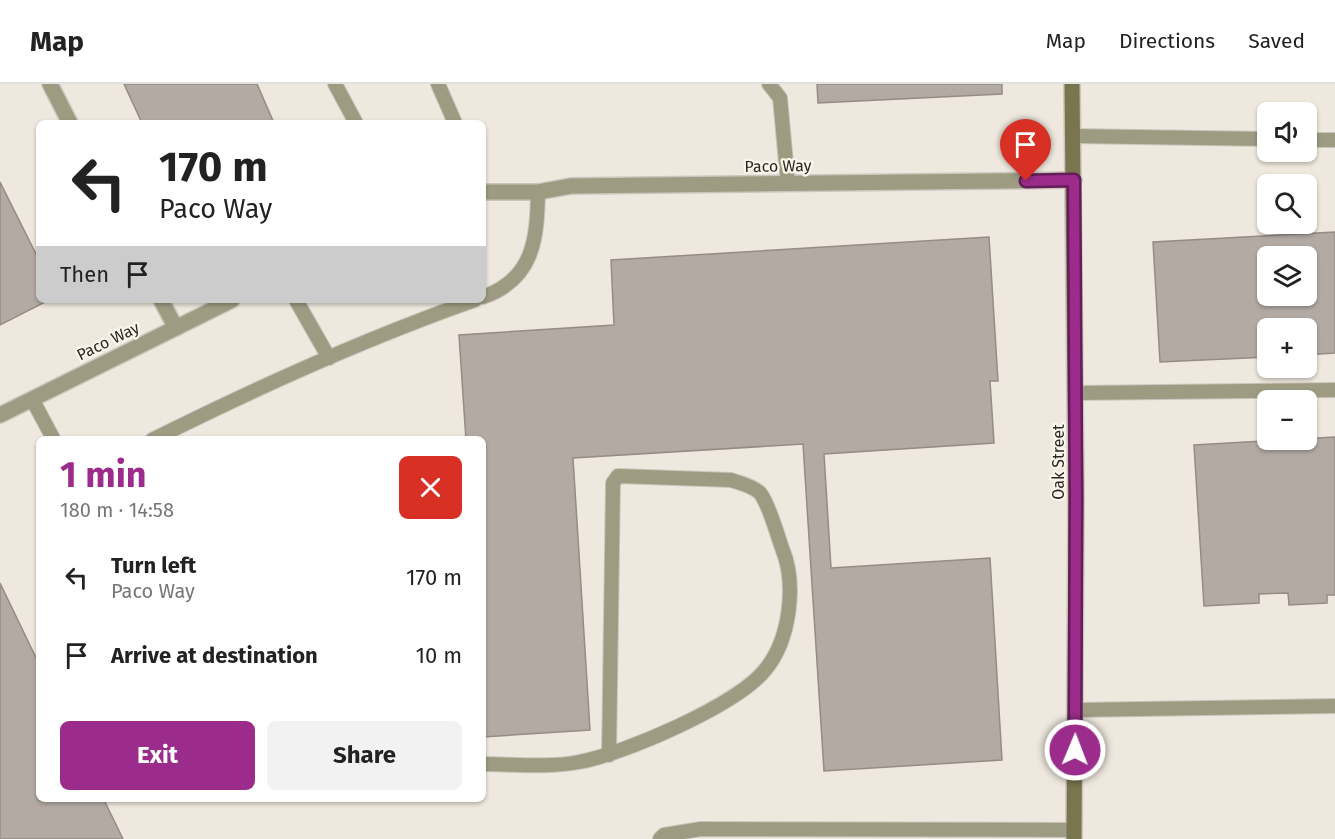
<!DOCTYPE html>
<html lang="en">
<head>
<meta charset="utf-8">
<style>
	body { margin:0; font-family:"Fira Sans",sans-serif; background:#f2f2f2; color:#222; height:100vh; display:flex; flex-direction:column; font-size:22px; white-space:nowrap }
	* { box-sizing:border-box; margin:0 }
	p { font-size:20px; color:#767676 }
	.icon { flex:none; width:33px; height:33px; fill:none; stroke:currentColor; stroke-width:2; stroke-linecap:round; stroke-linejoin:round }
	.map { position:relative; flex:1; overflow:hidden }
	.panel { position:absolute; left:36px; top:352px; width:450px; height:366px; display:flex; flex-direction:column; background:#fff; border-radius:9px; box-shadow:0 2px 4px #0004 }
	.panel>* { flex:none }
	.guide { position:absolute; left:36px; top:36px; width:450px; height:183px; border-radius:9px; box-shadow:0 2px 4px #0004; background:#fff; color:#222; overflow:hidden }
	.tools { position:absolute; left:1257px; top:18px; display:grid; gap:12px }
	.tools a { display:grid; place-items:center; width:60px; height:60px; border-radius:9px; background:#fff; box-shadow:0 2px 4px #0004; font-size:30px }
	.pin { position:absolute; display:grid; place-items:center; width:51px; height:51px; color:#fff; margin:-62px -26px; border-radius:50% 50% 50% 0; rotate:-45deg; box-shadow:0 0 6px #0007 }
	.pin .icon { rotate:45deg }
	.me { position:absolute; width:66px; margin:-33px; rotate:1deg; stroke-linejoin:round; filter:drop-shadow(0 0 4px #0008) }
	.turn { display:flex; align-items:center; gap:21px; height:126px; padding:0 24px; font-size:27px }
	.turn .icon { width:78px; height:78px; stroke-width:2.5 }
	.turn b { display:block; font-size:42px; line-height:51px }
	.then { display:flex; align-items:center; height:57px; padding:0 24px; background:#0003; gap:12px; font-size:22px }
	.round { display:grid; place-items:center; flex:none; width:63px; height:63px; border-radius:9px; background:#f2f2f2 }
	.overview { display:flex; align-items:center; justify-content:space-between; height:102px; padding:0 24px }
	h1 { font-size:36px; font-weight:700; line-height:45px; color:#9b2c8b }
	.primary-button { display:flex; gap:12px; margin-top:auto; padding:12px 24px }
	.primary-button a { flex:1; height:69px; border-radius:9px; background:#9b2c8b; color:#fff; font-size:24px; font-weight:700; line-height:69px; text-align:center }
	.primary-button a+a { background:#f2f2f2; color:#222 }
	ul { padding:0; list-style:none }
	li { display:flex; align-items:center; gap:18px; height:78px; padding:0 24px }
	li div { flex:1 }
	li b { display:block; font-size:22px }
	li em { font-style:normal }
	header { display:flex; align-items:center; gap:36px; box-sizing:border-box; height:84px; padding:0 30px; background:#fff; border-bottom:2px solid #e0e0e0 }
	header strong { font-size:28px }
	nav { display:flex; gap:33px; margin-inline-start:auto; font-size:21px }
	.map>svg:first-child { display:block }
	.building { fill:#b3aaa3; stroke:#958c85; stroke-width:1.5; fill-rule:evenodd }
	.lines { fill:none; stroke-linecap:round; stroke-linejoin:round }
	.lane-casing { stroke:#cbc5bc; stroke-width:16 }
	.street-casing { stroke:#cbc5bc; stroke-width:18 }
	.secondary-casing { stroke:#cbc5bc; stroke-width:18 }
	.lane { stroke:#9d9b81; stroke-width:14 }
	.street { stroke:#9d9b81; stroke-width:15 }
	.secondary { stroke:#79754f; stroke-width:15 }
	.route-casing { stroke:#651d5a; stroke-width:15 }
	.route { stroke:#9b2c8b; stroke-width:10 }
	.labels { text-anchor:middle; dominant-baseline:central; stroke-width:4.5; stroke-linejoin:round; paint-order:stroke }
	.street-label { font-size:16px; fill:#292723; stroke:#fbf5eb }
</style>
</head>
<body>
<header>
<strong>Map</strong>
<nav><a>Map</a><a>Directions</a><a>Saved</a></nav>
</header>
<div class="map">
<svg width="1335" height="755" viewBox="0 0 1335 755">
	<rect width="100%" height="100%" fill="#eee8de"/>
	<g class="building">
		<polygon points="124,0 257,0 274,39 142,39"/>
		<polygon points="817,0 1002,0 1002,10 818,19"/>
		<polygon points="0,98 39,176 39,216 49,216 0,241"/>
		<path d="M1335,148V269L1306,271V244H1268V273L1160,278L1153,158ZM1268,172H1306V212H1268Z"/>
		<polygon points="989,153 998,297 990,297 994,359 824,370 831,484 990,474 1002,676 824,687 803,360 573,374 590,646 483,653 483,356 466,356 459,251 614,241 611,176"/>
		<polygon points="1335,353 1335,511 1327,511 1327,519 1289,521 1288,509 1259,510 1259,519 1204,522 1194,361"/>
		<polygon points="0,499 39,580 39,716 104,716 123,755 0,755"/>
	</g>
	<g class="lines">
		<defs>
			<g id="lane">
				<polyline points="335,0 356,39"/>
				<polyline points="438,0 455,39"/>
				<polyline points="769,0 780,14 788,100"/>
				<polyline points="1073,52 1268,55"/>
				<polyline points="1306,56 1335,56"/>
				<path d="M483,213C534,195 537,155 538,108"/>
				<polyline points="296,216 329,274"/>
				<polyline points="1075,309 1335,306"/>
				<polyline points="32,315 54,356"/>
				<path d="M152,356C258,303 364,255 475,216"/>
				<polyline points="1075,626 1335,622"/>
				<path d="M483,680C513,680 549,684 579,678C624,670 737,621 765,586C790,556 797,500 782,464C777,450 769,420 760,409C753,402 740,399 731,396L618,392L613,399L609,671"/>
				<polyline points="660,755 664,751 701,745 1074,746"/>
			</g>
			<g id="street">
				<polyline points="50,0 70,39"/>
				<polyline points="483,108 538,108 571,102 1074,96"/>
				<polyline points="161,216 176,244"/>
				<polyline points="0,331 232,216"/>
			</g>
			<polyline id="secondary" points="1072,0 1076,413 1074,755"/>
		</defs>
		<use href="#lane" class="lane-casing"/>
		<use href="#street" class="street-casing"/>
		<use href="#secondary" class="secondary-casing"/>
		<use href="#lane" class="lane"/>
		<use href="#street" class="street"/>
		<use href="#secondary" class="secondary"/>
	</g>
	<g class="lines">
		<defs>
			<polyline id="route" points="1026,97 1074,96 1076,413 1075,666"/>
		</defs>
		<use href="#route" class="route-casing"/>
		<use href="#route" class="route"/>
	</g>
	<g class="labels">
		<g class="street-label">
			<text transform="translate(778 82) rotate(-1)">Paco Way</text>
			<text transform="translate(108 257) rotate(-26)">Paco Way</text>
			<text transform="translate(1058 378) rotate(-90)">Oak Street</text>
		</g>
	</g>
</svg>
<div class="tools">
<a><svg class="icon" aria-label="sound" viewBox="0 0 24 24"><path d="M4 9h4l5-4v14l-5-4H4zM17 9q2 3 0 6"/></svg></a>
<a><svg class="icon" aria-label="search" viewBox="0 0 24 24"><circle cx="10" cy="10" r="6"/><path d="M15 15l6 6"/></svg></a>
<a><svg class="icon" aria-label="layers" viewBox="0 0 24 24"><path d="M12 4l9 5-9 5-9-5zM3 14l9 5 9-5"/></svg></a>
<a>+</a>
<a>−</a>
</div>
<div class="pin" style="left:1026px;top:97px;background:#d93025"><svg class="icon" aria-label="arrive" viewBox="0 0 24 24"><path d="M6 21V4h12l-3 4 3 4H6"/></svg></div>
<svg class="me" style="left:1075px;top:666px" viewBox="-20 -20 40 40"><circle r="17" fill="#9b2c8b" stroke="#fff" stroke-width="3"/><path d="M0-11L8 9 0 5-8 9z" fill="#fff"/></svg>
<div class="guide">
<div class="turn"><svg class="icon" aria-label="left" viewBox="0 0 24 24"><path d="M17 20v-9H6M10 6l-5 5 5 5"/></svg><div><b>170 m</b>Paco Way</div></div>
<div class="then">Then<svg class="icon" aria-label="arrive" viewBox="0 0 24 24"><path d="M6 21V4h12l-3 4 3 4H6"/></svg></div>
</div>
<section class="panel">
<div class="overview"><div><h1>1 min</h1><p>180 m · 14:58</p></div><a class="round" style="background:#d93025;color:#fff"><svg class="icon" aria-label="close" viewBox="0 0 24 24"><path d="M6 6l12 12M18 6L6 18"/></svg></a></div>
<ul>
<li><svg class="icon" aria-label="left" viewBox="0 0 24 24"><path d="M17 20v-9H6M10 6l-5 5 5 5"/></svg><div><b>Turn left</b><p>Paco Way</p></div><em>170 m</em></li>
<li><svg class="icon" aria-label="arrive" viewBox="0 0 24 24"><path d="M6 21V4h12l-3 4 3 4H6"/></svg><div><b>Arrive at destination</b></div><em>10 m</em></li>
</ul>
<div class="primary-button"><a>Exit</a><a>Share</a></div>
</section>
</div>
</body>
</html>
